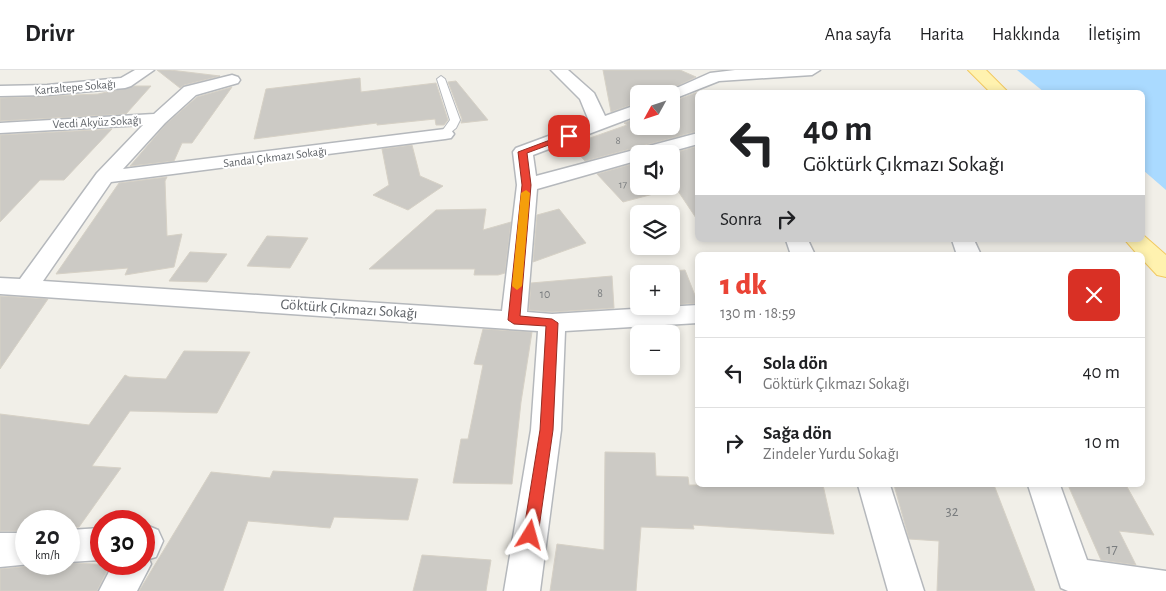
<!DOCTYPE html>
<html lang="tr">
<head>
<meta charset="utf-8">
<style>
	body { margin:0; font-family:"Alegreya Sans",sans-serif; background:#f2f2f2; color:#202124; height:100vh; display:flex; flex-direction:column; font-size:19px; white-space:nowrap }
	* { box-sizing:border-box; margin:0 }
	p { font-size:16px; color:#757577 }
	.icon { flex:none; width:28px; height:28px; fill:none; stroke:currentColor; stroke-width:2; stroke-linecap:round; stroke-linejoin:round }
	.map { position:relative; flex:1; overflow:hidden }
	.drawer { position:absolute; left:695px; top:182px; width:450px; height:235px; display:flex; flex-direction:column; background:#fff; border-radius:8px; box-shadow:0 2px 8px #0003 }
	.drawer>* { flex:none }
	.hud { position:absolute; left:695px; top:20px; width:450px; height:152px; border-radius:8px; box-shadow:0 2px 8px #0003; background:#fff; color:#202124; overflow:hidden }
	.needle { width:32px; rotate:230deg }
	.controls { position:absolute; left:630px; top:15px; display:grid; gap:10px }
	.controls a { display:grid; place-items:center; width:50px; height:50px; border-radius:8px; background:#fff; box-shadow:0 2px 8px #0003; font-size:25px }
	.speed { position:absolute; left:15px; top:440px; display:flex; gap:10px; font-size:25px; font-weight:700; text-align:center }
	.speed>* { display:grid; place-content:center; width:65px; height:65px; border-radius:50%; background:#fff; box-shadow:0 2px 8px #0003; line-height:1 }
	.speed small { font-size:12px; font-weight:400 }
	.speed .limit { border:8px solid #d22; background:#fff; color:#111 }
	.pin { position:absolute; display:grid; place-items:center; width:42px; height:42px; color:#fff; margin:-21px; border-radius:10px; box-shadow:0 2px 8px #0006 }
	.me { position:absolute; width:55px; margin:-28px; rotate:8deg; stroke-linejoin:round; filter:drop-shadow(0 0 4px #0008) }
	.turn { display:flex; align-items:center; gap:18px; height:105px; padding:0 25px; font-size:22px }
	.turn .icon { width:65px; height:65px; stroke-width:2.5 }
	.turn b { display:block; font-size:35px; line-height:42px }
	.then { display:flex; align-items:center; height:48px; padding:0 25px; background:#0003; gap:10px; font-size:19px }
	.round { display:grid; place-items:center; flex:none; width:52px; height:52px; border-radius:8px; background:#f2f2f2 }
	.head { display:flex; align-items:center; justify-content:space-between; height:85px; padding:0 25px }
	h1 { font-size:30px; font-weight:800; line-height:38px; color:#ea4335 }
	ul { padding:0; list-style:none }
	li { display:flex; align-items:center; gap:15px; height:70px; padding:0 25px; border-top:1px solid #e0e0e0 }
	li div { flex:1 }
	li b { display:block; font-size:19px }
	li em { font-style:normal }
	header { display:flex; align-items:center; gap:30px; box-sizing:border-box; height:70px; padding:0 25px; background:#fff; border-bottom:1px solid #e0e0e0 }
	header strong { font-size:24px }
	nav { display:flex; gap:28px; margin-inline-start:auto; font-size:18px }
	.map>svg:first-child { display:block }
	.water { fill:#aadaff }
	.building { fill:#cccac5; stroke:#d6d1c6 }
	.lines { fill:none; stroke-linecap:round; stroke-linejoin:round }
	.service-casing { stroke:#b5b8bc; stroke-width:2 }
	.minor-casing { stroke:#b5b8bc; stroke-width:3 }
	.primary-casing { stroke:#f2c960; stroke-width:2 }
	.service { fill:#fff; fill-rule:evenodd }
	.minor { fill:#fff; fill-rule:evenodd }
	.primary { fill:#fff2af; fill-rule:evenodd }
	.route { fill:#ea4335; stroke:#982c22 }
	.slow { fill:#f59e0b }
	.labels { text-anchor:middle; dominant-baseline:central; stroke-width:4; stroke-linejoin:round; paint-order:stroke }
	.far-number-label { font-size:11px; fill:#7a7d7f }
	.far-street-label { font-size:12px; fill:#5f6368; stroke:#fff }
	.number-label { font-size:12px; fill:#7a7d7f }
	.street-label { font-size:15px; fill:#5f6368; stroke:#fff }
	.near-number-label { font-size:15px; fill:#7a7d7f }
</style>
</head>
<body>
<header>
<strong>Drivr</strong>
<nav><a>Ana sayfa</a><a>Harita</a><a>Hakkında</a><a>İletişim</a></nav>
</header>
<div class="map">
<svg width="1166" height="521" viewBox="0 0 1166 521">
	<rect width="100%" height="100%" fill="#f1efe8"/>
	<polygon class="water" points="1017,0 1166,0 1166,120 1143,100 1142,22 1044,22"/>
	<g class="building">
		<polygon points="157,0 170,0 220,6 184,15 180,18"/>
		<polygon points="603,0 680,0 696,7 661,24 639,24 639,32 611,42"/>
		<polygon points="360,8 361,22 436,13 448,50 444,55 436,55 435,49 377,55 377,53 254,69 266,19"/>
		<polygon points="456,11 488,50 461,53 462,49 448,12"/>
		<polygon points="134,16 151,16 126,44 0,51 0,28 98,24"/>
		<polygon points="232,17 192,73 182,73 174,91 130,96 166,54 197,27"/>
		<polygon points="698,22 698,61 585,91 570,75 627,55 624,53 639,47 639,56 671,56 671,32"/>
		<polygon points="112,59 64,110 40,110 0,152 0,65"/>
		<polygon points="412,75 420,106 443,116 408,140 373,125 389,115 382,79"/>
		<polygon points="698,76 698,151 676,118 623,132 597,104 639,92 639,116 671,116 670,84"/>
		<polygon points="167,107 165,111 167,166 182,164 174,197 125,205 128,198 56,204 119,113"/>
		<polygon points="486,139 483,160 511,152 505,203 498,205 474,205 475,199 369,199 436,140"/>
		<polygon points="559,139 586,173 533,192 537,145"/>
		<polygon points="267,166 308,168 290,198 247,196"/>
		<polygon points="190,182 227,184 207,212 169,211"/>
		<polygon points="685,200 698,233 671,235 671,204 639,204 639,214 636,204"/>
		<polygon points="612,206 614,238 552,242 529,240 531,213"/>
		<polygon points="0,226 48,229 0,299"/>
		<polygon points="483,259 532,262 521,332 512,414 453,413 461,369 468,369 483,295 474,294"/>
		<polygon points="184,281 250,282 217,343 130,341 92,396 121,398 79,457 69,458 69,451 26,451 26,461 0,461 0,344 89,355 125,305 129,307 166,309"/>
		<polygon points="605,382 655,383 656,406 688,407 689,415 823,415 834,464 693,455 694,459 641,457 636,521 550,521 557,474 604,480"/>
		<polygon points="273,401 418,409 408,450 334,447 330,458 248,451 223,521 139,521 211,402 270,408"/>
		<polygon points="894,415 994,415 1035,521 937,521 939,471 909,469"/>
		<polygon points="1068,415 1126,415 1154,465 1119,461 1136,495 1101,490"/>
		<polygon points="422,485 491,490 486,521 413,521"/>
		<polygon points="76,493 110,495 97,521 0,521 0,499 31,496 33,494"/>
	</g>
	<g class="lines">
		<defs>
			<polygon id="service" points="441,6 445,9 460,50 456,58 445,67 440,64 450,50 437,9"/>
			<g id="minor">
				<polygon points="135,0 154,0 131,16 125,18 47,25 0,26 0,16 47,15 121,8"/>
				<polygon points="551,0 568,0 594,23 605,46 639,34 639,45 533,85 536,106 698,63 698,74 662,84 639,84 639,90 537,119 527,242 552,244 698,235 698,253 565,261 561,360 540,521 504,521 531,360 538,261 0,224 0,208 20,209 97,103 143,55 0,63 0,53 154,44 184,17 232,5 238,7 240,10 238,13 196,25 165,53 123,99 445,59 451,60 454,64 451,68 445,69 111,112 43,211 502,241 517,115 513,82 516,78 589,51 580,29"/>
				<polygon points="735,0 820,0 812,5 719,11 671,30 671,24 663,24 710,3"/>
				<polygon points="786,170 808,170 815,185 791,185"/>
				<polygon points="952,170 974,170 981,185 957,185"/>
				<polygon points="858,415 890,415 924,521 888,521"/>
				<polygon points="1028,415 1060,415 1087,490 1166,501 1166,521 1068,521 1061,518"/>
				<polygon points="146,455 158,460 163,471 156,487 149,489 151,494 137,521 99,521 113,494 144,494 144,456"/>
				<polygon points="101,458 101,490 69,492 69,460"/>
				<polygon points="0,463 26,463 26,494 31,494 0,497"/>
			</g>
			<g id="primary">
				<polygon points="968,0 986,0 1008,22 990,22"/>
				<polygon points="1142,164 1166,185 1166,207 1157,205 1142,189 1142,185 1138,185 1125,170 1142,170"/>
			</g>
		</defs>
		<use href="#service" class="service-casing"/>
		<use href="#minor" class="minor-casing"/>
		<use href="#primary" class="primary-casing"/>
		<use href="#service" class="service"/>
		<use href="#minor" class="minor"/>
		<use href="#primary" class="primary"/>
	</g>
	<polygon class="route" points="566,64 573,66 527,83 531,115 520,246 552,249 558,253 553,360 538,465 536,470 530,472 525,470 523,465 540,360 546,256 514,254 508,250 522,115 518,82"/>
	<polygon class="slow" points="526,120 530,123 522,216 517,220 512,216 521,123"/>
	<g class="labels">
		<g class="far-number-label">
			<text x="618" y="70">8</text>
			<text x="623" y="114">17</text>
		</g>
		<g class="far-street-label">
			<text transform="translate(75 17) rotate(-5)">Kartaltepe Sokağı</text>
			<text transform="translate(97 52) rotate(-3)">Vecdi Akyüz Sokağı</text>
			<text transform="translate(275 87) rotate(-7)">Sandal Çıkmazı Sokağı</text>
		</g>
		<g class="number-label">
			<text x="600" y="223">8</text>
			<text x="545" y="224">10</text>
		</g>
		<g class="street-label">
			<text transform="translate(349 239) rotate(4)">Göktürk Çıkmazı Sokağı</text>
		</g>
		<g class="near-number-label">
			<text x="952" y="441">32</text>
			<text x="1112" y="479">17</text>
		</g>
	</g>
</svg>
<div class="controls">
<a><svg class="needle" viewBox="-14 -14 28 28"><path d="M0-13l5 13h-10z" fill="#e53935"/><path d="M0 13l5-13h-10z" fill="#757577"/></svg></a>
<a><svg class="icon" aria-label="sound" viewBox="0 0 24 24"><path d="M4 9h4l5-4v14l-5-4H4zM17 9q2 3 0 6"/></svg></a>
<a><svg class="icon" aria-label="layers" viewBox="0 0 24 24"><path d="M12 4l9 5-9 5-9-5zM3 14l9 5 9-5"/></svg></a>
<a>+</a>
<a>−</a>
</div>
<div class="speed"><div>20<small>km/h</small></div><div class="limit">30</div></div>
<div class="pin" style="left:569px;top:66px;background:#d93025"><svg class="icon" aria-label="arrive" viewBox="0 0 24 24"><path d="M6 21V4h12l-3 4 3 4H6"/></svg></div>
<svg class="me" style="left:530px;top:465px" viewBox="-20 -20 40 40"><path d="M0-17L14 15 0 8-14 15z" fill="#ea4335" stroke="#fff" stroke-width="4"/></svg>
<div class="hud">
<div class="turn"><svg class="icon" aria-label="left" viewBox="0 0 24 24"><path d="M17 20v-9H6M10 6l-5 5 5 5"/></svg><div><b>40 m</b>Göktürk Çıkmazı Sokağı</div></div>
<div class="then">Sonra<svg class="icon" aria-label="right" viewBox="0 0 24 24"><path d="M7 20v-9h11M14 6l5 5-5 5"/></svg></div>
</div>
<section class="drawer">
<div class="head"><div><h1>1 dk</h1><p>130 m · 18:59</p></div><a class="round" style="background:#d93025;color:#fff"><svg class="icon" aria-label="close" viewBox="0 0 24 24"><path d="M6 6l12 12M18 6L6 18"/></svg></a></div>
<ul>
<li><svg class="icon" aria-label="left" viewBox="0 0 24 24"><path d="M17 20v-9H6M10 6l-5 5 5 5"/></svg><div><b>Sola dön</b><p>Göktürk Çıkmazı Sokağı</p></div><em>40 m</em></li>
<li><svg class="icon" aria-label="right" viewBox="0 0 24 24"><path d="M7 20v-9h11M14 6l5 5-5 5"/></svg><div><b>Sağa dön</b><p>Zindeler Yurdu Sokağı</p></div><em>10 m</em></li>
</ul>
</section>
</div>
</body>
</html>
